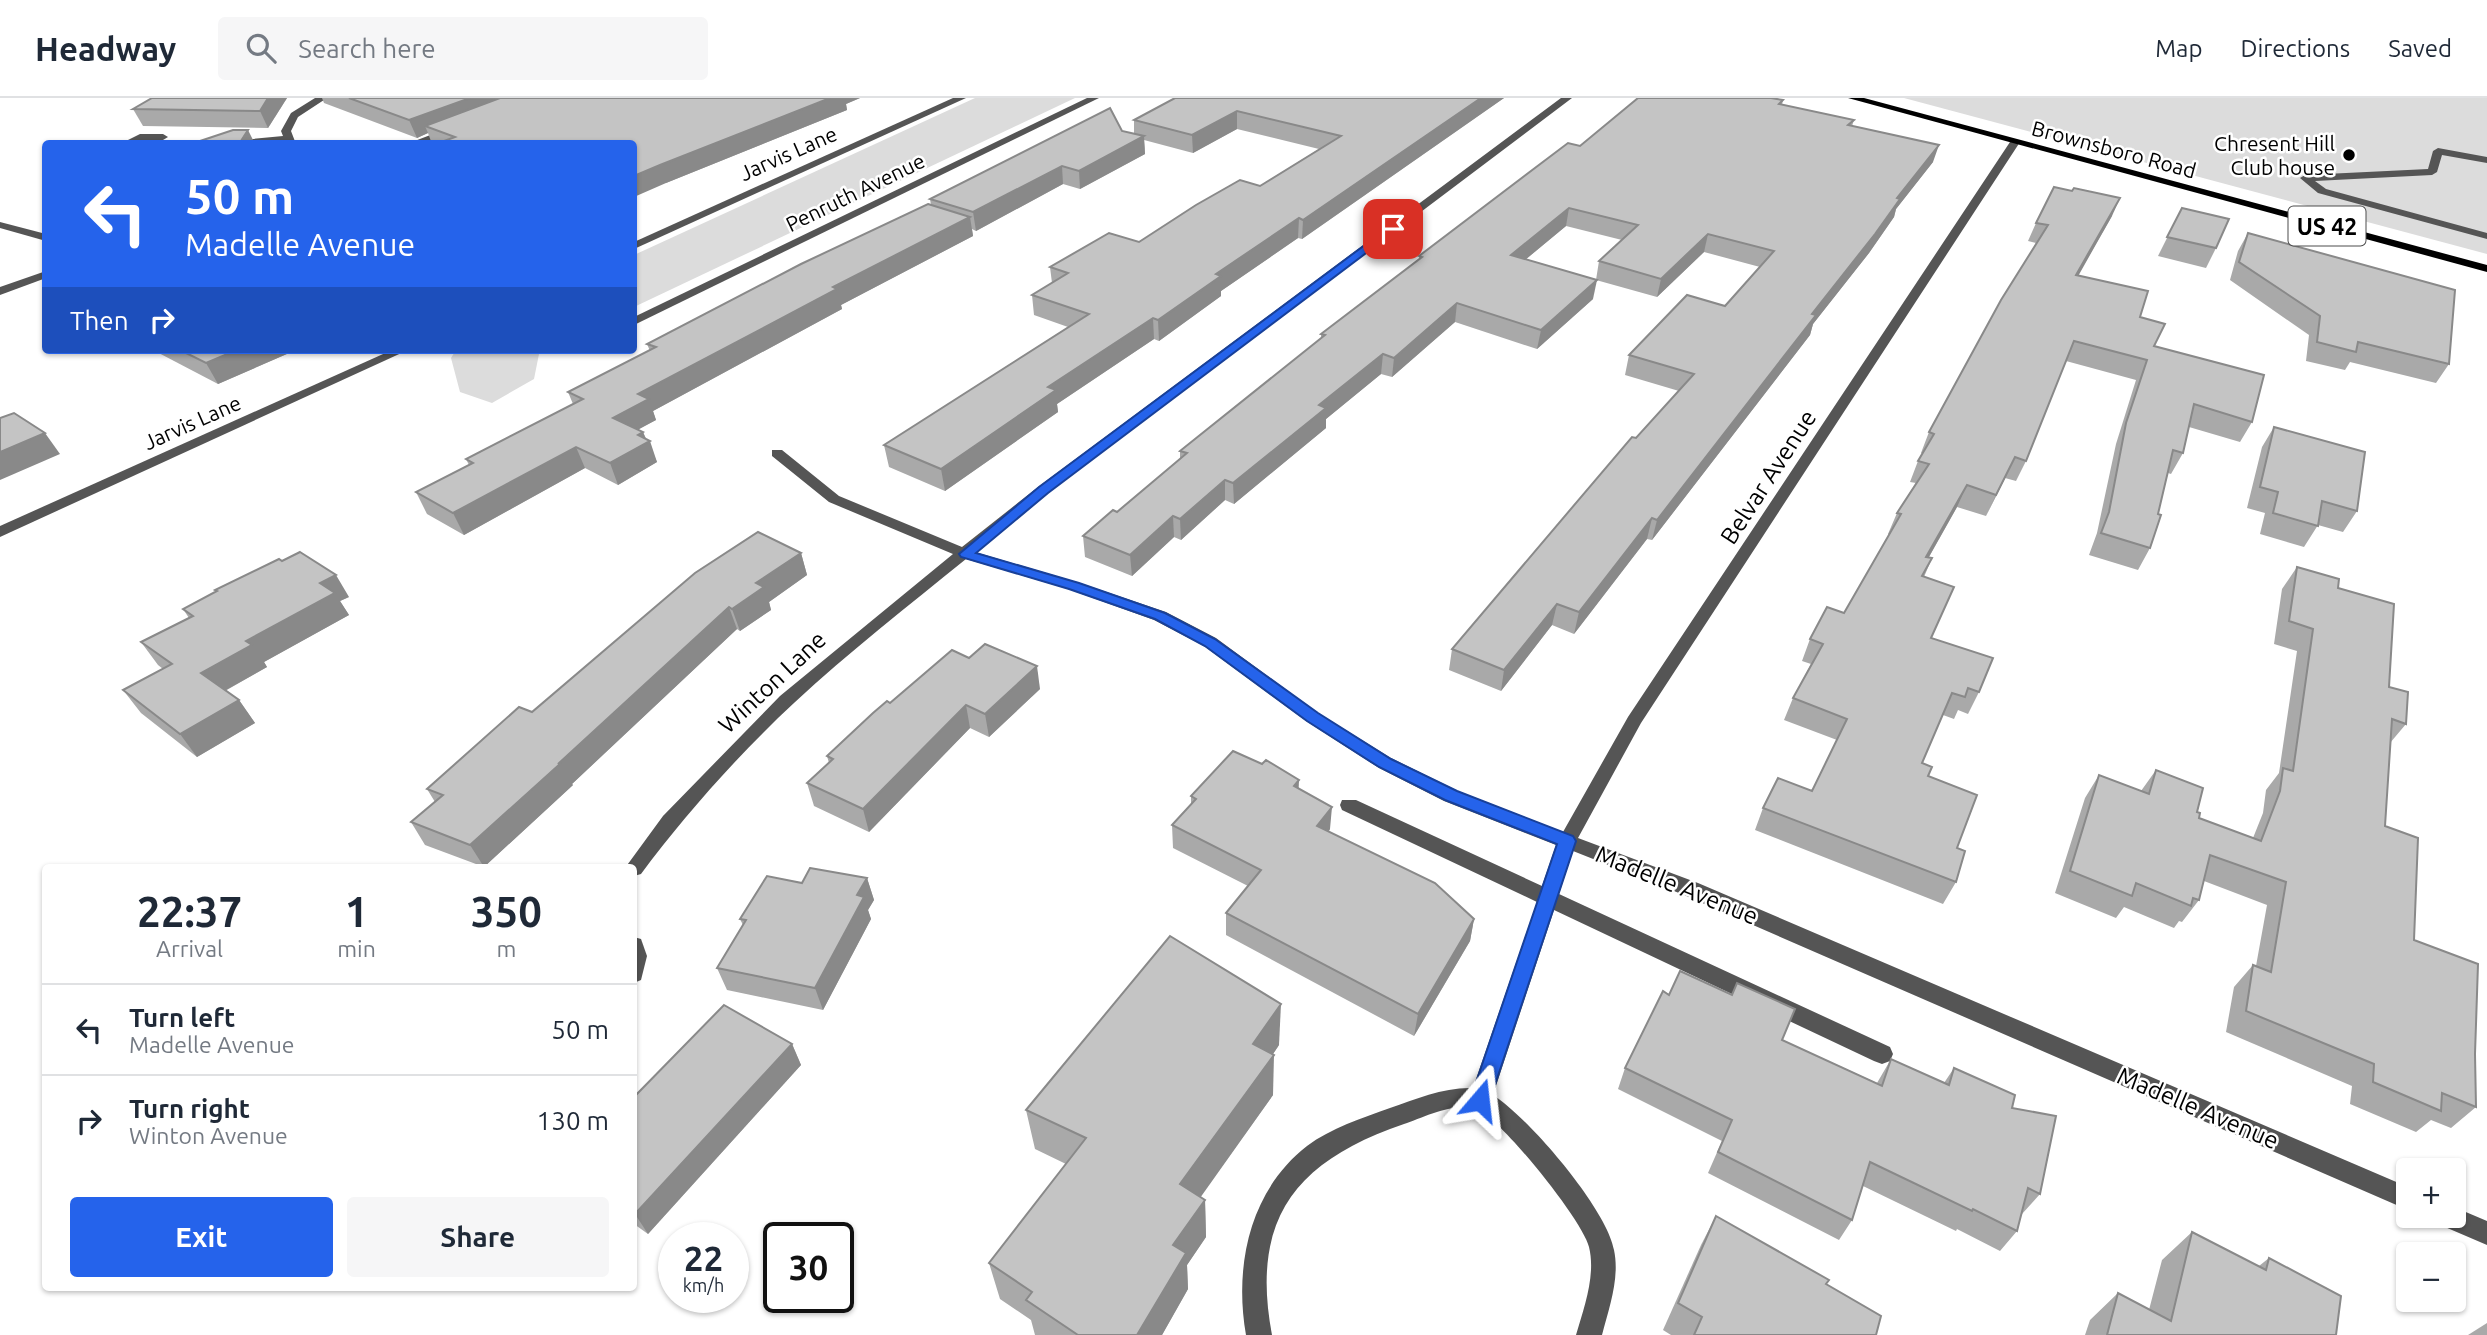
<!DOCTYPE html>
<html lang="en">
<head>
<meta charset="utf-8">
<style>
	body { margin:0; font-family:Ubuntu,sans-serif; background:#f6f6f7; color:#1f2937; height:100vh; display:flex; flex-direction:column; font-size:26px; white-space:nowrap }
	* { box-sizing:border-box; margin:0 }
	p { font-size:23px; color:#747a83 }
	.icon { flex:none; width:38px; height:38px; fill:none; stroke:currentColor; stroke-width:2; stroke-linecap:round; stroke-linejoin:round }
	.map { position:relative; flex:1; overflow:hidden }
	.side { position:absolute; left:42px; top:766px; width:595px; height:427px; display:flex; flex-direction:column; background:#fff; border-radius:7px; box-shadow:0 2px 5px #0004 }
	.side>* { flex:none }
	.guide { position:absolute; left:42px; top:42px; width:595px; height:214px; border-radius:7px; box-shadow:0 2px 5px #0004; background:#2563eb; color:#fff; overflow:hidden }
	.controls { position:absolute; left:2396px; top:1060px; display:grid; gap:14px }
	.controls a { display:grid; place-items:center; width:70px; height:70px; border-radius:7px; background:#fff; box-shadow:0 2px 5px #0004; font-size:35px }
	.speed { position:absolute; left:658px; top:1124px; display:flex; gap:14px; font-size:35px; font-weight:700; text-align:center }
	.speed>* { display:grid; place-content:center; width:91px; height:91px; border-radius:50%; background:#fff; box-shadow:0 2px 5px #0004; line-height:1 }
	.speed small { font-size:18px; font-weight:400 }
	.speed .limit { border:4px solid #111; border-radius:10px; background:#fff; color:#111 }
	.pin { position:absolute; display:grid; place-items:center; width:60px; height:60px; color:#fff; margin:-30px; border-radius:14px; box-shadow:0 4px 10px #0006 }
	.me { position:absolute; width:77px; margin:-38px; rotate:17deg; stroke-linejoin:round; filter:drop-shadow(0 0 5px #0008) }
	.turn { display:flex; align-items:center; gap:24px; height:147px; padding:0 28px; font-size:32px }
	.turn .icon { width:91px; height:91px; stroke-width:2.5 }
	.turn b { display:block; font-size:49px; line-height:60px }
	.then { display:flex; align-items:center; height:66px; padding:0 28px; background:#0003; gap:14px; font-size:26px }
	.eta { display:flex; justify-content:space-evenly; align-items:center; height:119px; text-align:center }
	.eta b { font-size:42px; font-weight:700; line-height:49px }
	.primary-button { display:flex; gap:14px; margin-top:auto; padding:14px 28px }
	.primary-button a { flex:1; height:80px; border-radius:7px; background:#2563eb; color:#fff; font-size:28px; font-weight:700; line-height:80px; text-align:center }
	.primary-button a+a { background:#f6f6f7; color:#1f2937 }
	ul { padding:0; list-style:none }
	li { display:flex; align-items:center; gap:21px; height:91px; padding:0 28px; border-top:2px solid #e0e1e3 }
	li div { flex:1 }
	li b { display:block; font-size:26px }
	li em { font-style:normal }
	header { display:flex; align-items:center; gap:42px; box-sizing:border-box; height:98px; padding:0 35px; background:#fff; border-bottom:2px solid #e0e1e3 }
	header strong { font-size:33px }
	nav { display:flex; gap:38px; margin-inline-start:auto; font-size:24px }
	.search { width:490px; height:63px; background:#f6f6f7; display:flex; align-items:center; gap:18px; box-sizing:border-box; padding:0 24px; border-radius:7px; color:#747a83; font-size:26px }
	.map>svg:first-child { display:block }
	.green { fill:#dcdcdc }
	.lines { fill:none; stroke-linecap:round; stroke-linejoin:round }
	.minor { fill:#555; fill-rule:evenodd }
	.major { fill:#000; fill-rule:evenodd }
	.wall { fill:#a9a9a9 }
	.shaded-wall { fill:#898989 }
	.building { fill:#c4c4c4; stroke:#898989; stroke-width:2 }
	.route { fill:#2563eb; stroke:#184099; stroke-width:2 }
	.poi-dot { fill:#000; stroke:#fff; stroke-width:2.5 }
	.labels { text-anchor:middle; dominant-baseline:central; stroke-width:5; stroke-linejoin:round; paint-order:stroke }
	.far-poi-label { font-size:21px; fill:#000; stroke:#fff; text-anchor:end }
	.far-street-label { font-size:21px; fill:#000; stroke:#fff }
	.shield { fill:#fff; stroke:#4c4c4c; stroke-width:2 }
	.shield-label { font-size:23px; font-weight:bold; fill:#000 }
	.street-label { font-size:24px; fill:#000; stroke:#fff }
</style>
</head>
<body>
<header>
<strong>Headway</strong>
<div class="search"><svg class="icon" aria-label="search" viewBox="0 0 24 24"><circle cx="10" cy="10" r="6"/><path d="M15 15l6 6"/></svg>Search here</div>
<nav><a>Map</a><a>Directions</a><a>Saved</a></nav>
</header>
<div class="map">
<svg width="2487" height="1237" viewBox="0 0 2487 1237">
	<rect width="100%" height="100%" fill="#fff"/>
	<g class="green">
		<polygon points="975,0 1075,0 634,209 634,157"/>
		<polygon points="1904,0 2487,0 2487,156"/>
		<polygon points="456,252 547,252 539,256 534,281 492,305 460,294 451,260"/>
	</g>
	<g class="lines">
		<g class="minor">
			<polygon points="315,0 327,0 298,19 291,33 296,46 202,46 283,38 281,33 291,15"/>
			<polygon points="953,0 966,0 634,151 634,144"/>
			<polygon points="1087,0 1099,0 634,227 634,219"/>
			<path d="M1561,0H1572L1048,395L975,454L1080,485L1166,514L1216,540L1318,615L1391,660L1458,693L1563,734L1628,619L2010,44L2018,42L2020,44L1641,625L1578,740L1698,785L2408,1089V1112L1684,797L1573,753L1559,796L1890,949L1893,956L1890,963L1882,966L1874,963L1554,812L1493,997C1528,1019 1607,1111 1614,1152C1620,1180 1609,1210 1602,1237H1576C1584,1210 1596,1177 1589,1149C1583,1123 1500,1019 1476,1011C1454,1004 1424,1019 1404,1026C1296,1063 1250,1120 1272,1237H1246C1234,1169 1249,1093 1307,1048C1331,1030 1362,1020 1390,1010C1416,1001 1444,989 1473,990L1537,804L1342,712L1340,707L1342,702H1356L1542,788L1556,747L1444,703L1379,670L1306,623L1204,548L1154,522L1068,491L966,461C908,508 849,554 794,605C740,655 684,718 641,776L634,778V770H625L663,718L780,598L953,456L829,404L772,358V352H782L839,398L962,449L1038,389Z"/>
			<polygon points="451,29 454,30 454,34 423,46 407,46"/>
			<polygon points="140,36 163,36 168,39 163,42 120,46"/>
			<polygon points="2438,50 2487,59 2487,65 2442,57 2437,74 2432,77 2315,83 2326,91 2487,135 2487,141 2318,95 2300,80 2305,77 2428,71 2433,53"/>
			<polygon points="0,124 46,136 46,143 0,130"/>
			<polygon points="46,173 46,180 0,197 0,189"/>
			<polygon points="392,252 408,252 0,439 0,428"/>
			<polygon points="634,839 641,841 647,858 641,882 634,885"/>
			<polygon points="2454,1109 2487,1123 2487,1147 2438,1126 2435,1118 2454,1118"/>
		</g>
		<polygon class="major" points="1848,0 1864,0 2487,167 2487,174"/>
	</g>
	<g class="wall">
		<polygon points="287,0 268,30 143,28 133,11"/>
		<polygon points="322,0 860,0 846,6 847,12 666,85 634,46 432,46 428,35 417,40 324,5"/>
		<polygon points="1175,0 1504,0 1302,141 1298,140 1221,193 1221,198 1159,243 1154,241 1057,306 1058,314 945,393 889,369 884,347 1068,229 1034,217 1032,197 1052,185 1050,169 1139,144 1260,88 1319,51 1237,31 1193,55 1144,42 1145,56 1080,91 1063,86 976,133 972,131 973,138 841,207 842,211 653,313 656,322 638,331 643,334 657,364 618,387 585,370 464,437 427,416 416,394 469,367 466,361 573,306 568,294 650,253 647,246 931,107 930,101 1122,33 1134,36 1134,22"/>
		<polygon points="1783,2 1782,7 1854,22 1852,28 1933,64 1896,111 1894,119 1869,155 1813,226 1810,237 1652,442 1647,441 1574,536 1552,527 1501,593 1449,572 1452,551 1636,340 1679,293 1625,277 1629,257 1725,208 1760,169 1704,154 1657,199 1596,182 1599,163 1622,142 1566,128 1525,162 1593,201 1537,251 1455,224 1392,279 1381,276 1326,321 1326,330 1234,406 1225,402 1181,442 1174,439 1132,478 1085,459 1083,438 1117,414 1180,362 1180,353 1321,240 1321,236 1419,161 1419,158 1580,48"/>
		<polygon points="2182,110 2216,150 2206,170 2158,158"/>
		<polygon points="2112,118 2078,177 2140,219 2154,249 2252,324 2240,344 2189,329 2183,355 2171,376 2168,375 2150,450 2138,472 2089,457 2097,435 2116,346 2136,282 2066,263 2026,363 2016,383 2005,380 1986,418 1957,409 1929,459 1932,460 1924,479 1931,540 1979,594 1968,616 1958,612 1954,621 1943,617 1922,665 1957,750 1956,784 1943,806 1755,732 1763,710 1812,693 1837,642 1784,622 1793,600 1811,566 1802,563 1810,541 1844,515 1889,436 1888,436 1897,415 1916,385 1910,384 1918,363 1922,355 1921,355 1929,334 2036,145 2028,143 2036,125"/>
		<polygon points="2248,135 2449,266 2436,285 2350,264 2345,272 2306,263 2309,237 2230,182 2238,153"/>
		<polygon points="153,252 296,252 218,286"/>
		<polygon points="2274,329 2357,413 2343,434 2318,427 2304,449 2260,436 2265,415 2247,410 2262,349"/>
		<polygon points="801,455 807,477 769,504 771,512 740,533 737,531 572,686 573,687 484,769 425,747 411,724 435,704 427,691 532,614"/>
		<polygon points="2297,469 2338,490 2389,589 2406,626 2390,645 2385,728 2414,842 2475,956 2476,1009 2451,1030 2431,1022 2416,1034 2350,1006 2352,988 2226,934 2234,889 2253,867 2256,868 2267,807 2204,783 2199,802 2182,824 2179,823 2174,830 2124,809 2116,820 2055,795 2085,700 2099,677 2141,693 2156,672 2197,714 2199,720 2253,740 2263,715 2266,692 2279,675 2297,553 2274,546 2282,491"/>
		<polygon points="349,499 340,503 349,517 264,564 267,569 225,593 239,602 255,625 197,659 141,615 123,592 163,571 158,567 141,544 189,520 183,511"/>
		<polygon points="1040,591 989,639 970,630 869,734 814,708 807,685 829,665 827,658 890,605"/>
		<polygon points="1299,691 1330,731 1329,733 1474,821 1470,843 1414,938 1226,837 1226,815 1248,788 1173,750 1172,727 1191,706 1191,698"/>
		<polygon points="867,780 874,802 868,812 871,821 823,912 727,892 717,870 743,827 740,821 802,785"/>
		<polygon points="1669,897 1782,942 1877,985 1891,961 1944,985 1954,970 2012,1010 2040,1096 2022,1116 2021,1116 2017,1133 2000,1153 1957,1131 1956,1133 1863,1088 1852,1122 1839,1142 1708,1075 1722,1043 1618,991 1625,970"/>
		<polygon points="792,946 801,967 648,1136 634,1126 634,999"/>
		<polygon points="1279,947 1273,956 1273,997 1200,1099 1205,1102 1206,1139 1187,1167 1188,1191 1162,1237 1035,1237 1031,1222 1000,1201 989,1165 1066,1066 1035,1051 1026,1012"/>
		<polygon points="1716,1118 1826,1186 1876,1237 1671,1237 1663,1232 1701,1147"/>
		<polygon points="2192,1134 2259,1168 2269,1160 2336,1237 2085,1237 2090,1222 2118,1195 2149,1212 2162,1162"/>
		<polygon points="2487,1225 2487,1237 2468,1237"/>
	</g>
	<g class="shaded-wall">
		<polygon points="268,0 287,0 268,30 260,13"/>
		<polygon points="470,0 523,0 425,28 428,35 417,40 409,22"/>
		<polygon points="830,0 860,0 846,6 847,12 666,85 634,99 634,78 660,67"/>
		<polygon points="1481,0 1504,0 1302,141 1303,122"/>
		<polygon points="1237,13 1237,31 1193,55 1192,37"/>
		<polygon points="248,32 255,46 239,46"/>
		<polygon points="1144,38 1145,56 1080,91 1079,73"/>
		<polygon points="1939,47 1933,64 1896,111 1894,119 1869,155 1813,226 1810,237 1652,442 1657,422 1812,216 1897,100"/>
		<polygon points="1062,68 1063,86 976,133 973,114"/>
		<polygon points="2120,100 2112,118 2068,196 2076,177"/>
		<polygon points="1569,110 1566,128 1508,176 1511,157"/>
		<polygon points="970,119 973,138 841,207 842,211 653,313 656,322 621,341 613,320 638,296 833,189"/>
		<polygon points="1299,120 1298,140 1221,193 1221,198 1159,243 1158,222 1216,176"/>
		<polygon points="1708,136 1704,154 1657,199 1661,181"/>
		<polygon points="1597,182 1593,201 1537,251 1541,232"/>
		<polygon points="1457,205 1455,224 1392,279 1394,260"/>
		<polygon points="1153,220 1154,241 1057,306 1058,314 945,393 941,371 1048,289"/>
		<polygon points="237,252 296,252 218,286 206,265"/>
		<polygon points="1383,256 1381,276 1326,321 1326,330 1234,406 1233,385 1319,307"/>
		<polygon points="643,334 647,344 650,343 657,364 618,387 610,365 638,337"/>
		<polygon points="45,335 60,356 0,382 0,354"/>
		<polygon points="576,349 585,370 464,437 453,415"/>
		<polygon points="2015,359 2005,380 1986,418 1996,397"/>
		<polygon points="1225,382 1225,402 1181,442 1180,421"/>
		<polygon points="1967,387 1957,409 1917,480 1926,459"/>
		<polygon points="1173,418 1174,439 1132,478 1130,457"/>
		<polygon points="1652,420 1647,441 1574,536 1579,514"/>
		<polygon points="801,455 807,477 769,504 771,512 740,533 732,511 756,485"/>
		<polygon points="336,477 349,499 340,503 349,517 264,564 267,569 217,597 201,575 246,543 320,485"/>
		<polygon points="1557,506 1552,527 1501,593 1504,572"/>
		<polygon points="729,509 737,531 572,686 573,687 484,769 470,747"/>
		<polygon points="1037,568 1040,591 989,639 985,616"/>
		<polygon points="239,602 255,625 197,659 180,636"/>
		<polygon points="966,607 970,630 869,734 863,711"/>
		<polygon points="1299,682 1298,705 1294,688"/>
		<polygon points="1332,709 1330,731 1316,750 1317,728"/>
		<polygon points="867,780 874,802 868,812 871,821 823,912 815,890 857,797"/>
		<polygon points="1474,821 1470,843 1414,938 1418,916"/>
		<polygon points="1281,906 1279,947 1253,986 1253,946"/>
		<polygon points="792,946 801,967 648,1136 635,1116"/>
		<polygon points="1274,957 1273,997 1183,1124 1180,1086"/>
		<polygon points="1205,1102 1206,1139 1187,1167 1188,1191 1162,1237 1137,1237 1173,1147"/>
	</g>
	<g class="building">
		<polygon points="152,0 268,0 260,13 133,11"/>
		<polygon points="349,0 470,0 409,22"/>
		<polygon points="500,0 830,0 660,67 634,78 634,46 436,46 455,39 425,28"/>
		<polygon points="1175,0 1481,0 1303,122 1299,120 1216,176 1221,178 1158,222 1153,220 1048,289 1056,292 941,371 884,347 1089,216 1032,197 1068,175 1050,169 1109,135 1139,144 1196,107 1240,82 1260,88 1341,38 1237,13 1192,37 1134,22"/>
		<polygon points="1638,0 1771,0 1783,2 1779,6 1854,22 1848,27 1939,47 1897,100 1900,101 1875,136 1812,216 1816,217 1657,422 1652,420 1579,514 1557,506 1504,572 1452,551 1632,339 1636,340 1694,276 1629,257 1687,197 1725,208 1774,153 1708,136 1661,181 1599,163 1638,127 1569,110 1511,157 1597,182 1541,232 1457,205 1394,260 1383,256 1319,307 1326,310 1233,385 1225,382 1180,421 1173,418 1130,457 1083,438 1113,412 1117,414 1187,355 1180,353 1325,237 1321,236 1422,159 1419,158 1568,45 1580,48"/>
		<polygon points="1110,10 1122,33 1144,38 1079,73 1062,68 973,114 930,101"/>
		<polygon points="233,32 248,32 239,46 191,46"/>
		<polygon points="2054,89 2072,93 2074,90 2120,100 2076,177 2148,193 2140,219 2165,226 2154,248 2264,277 2252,324 2194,306 2183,355 2173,352 2158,416 2161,417 2150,450 2101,435 2109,414 2126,325 2147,262 2074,243 2026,363 2015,359 1996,397 1967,387 1926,459 1932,460 1922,478 1954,489 1931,540 1993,560 1979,594 1968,590 1965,599 1952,595 1922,665 1932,669 1928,678 1977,697 1957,750 1965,753 1956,784 1763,710 1778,680 1812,693 1847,621 1793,600 1823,546 1810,541 1827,509 1844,515 1901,416 1897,415 1929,366 1918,363 1934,336 1929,334 2001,202 2048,127 2036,125"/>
		<polygon points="928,106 970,119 833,189 837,191 638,296 649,301 613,320 643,334 638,337 650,343 610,365 576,349 453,415 416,394 473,365 466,361 583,301 568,294 656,249 647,246 801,166"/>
		<polygon points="2182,110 2229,121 2216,150 2167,139"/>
		<polygon points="2248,135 2455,192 2449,266 2358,244 2356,254 2317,244 2320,218 2239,164"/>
		<polygon points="180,252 237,252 206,265"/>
		<polygon points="14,315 45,335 0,354 0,320"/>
		<polygon points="2274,329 2365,354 2357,413 2322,403 2318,428 2273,415 2278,394 2260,389"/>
		<polygon points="758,434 801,455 756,485 764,489 732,511 729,509 558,666 561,665 470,747 411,724 443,697 427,691 519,609 532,614 695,475"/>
		<polygon points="300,454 336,477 320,485 335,495 246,543 252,547 201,575 239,602 180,636 123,592 172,566 141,544 193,518 183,511 217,493 215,492 279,461 282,463"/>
		<polygon points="2297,469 2339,481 2338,490 2394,506 2389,589 2408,594 2406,626 2392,621 2385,728 2418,740 2414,842 2478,866 2475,956 2476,1009 2442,995 2441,1013 2373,984 2374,966 2246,913 2253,867 2271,874 2286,784 2210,757 2199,802 2193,800 2191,808 2136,785 2132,798 2070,773 2099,677 2149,696 2156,672 2203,690 2197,714 2200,715 2199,720 2261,743 2280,693 2283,670 2293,673 2313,531 2289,523"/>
		<polygon points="985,546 1037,568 985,616 966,607 863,711 807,685 833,661 827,658 873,615 887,603 890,605 952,552 969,560"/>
		<polygon points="1233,653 1262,666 1266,662 1299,682 1294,688 1332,709 1317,728 1435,785 1474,821 1418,916 1226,815 1261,772 1172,727 1196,701 1191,698"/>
		<polygon points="810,770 867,780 857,797 864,799 815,890 717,870 746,822 740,821 767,778 802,785"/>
		<polygon points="1170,838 1281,906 1253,946 1274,957 1180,1086 1205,1102 1173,1147 1186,1155 1137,1237 1078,1237 1026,1202 1032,1194 989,1165 1086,1040 1026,1012"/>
		<polygon points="1680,873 1732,897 1737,885 1795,911 1782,942 1882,988 1891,961 1949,987 1954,970 2015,997 2012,1010 2056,1018 2040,1096 2028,1090 2017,1133 1973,1111 1972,1113 1870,1064 1852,1122 1718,1054 1732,1022 1625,970 1663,893 1669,897"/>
		<polygon points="724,907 792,946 635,1116 634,1115 634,999"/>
		<polygon points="1716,1118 1829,1182 1826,1186 1881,1218 1876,1237 1694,1237 1702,1219 1678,1205"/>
		<polygon points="2192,1134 2266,1172 2269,1160 2341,1198 2336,1237 2107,1237 2118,1195 2171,1223"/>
	</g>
	<polygon class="route" points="1389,129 1398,131 1048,395 976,455 1079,485 1165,515 1215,541 1318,615 1391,661 1457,693 1573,738 1576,743 1490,1002 1487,1008 1480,1011 1473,1008 1470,1002 1557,746 1445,702 1379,669 1307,623 1205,548 1155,521 1069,491 961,459 959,456 1039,389"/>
	<circle class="poi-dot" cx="2349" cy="57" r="7"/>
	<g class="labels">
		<g class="far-poi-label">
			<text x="2335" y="45">Chresent Hill<tspan x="2335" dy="24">Club house</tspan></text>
		</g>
		<g class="far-street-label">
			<text transform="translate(2114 51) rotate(15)">Brownsboro Road</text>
			<text transform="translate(788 55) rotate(-24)">Jarvis Lane</text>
			<text transform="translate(855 94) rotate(-26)">Penruth Avenue</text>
			<text transform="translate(192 324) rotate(-24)">Jarvis Lane</text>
		</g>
		<rect class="shield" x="2288.5" y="108.5" width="77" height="39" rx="5"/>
		<g class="shield-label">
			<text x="2327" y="128">US 42</text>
		</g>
		<g class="street-label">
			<text transform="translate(1768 379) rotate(-57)">Belvar Avenue</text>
			<text transform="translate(772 584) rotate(-43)">Winton Lane</text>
			<text transform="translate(1677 787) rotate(22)">Madelle Avenue</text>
			<text transform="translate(2198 1010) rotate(23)">Madelle Avenue</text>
		</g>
	</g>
</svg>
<div class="controls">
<a>+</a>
<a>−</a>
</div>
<div class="speed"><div>22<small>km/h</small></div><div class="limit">30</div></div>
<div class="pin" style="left:1393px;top:131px;background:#d93025"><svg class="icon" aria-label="arrive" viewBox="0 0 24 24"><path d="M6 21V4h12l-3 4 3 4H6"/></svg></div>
<svg class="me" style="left:1480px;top:1002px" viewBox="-20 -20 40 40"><path d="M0-17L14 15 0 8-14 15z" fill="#2563eb" stroke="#fff" stroke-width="4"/></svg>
<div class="guide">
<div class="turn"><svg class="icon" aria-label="left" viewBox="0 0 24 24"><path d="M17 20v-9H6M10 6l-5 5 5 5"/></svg><div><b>50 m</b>Madelle Avenue</div></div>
<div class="then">Then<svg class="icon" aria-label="right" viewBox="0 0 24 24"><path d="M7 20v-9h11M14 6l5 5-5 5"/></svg></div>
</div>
<section class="side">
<div class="eta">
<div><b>22:37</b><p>Arrival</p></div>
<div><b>1</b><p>min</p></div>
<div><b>350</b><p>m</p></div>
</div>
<ul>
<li><svg class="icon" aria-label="left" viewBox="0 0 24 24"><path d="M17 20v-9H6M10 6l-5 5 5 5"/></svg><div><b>Turn left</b><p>Madelle Avenue</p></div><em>50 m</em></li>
<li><svg class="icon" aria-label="right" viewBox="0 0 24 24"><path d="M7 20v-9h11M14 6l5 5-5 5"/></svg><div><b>Turn right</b><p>Winton Avenue</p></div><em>130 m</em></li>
</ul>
<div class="primary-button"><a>Exit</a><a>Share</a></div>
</section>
</div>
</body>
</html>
